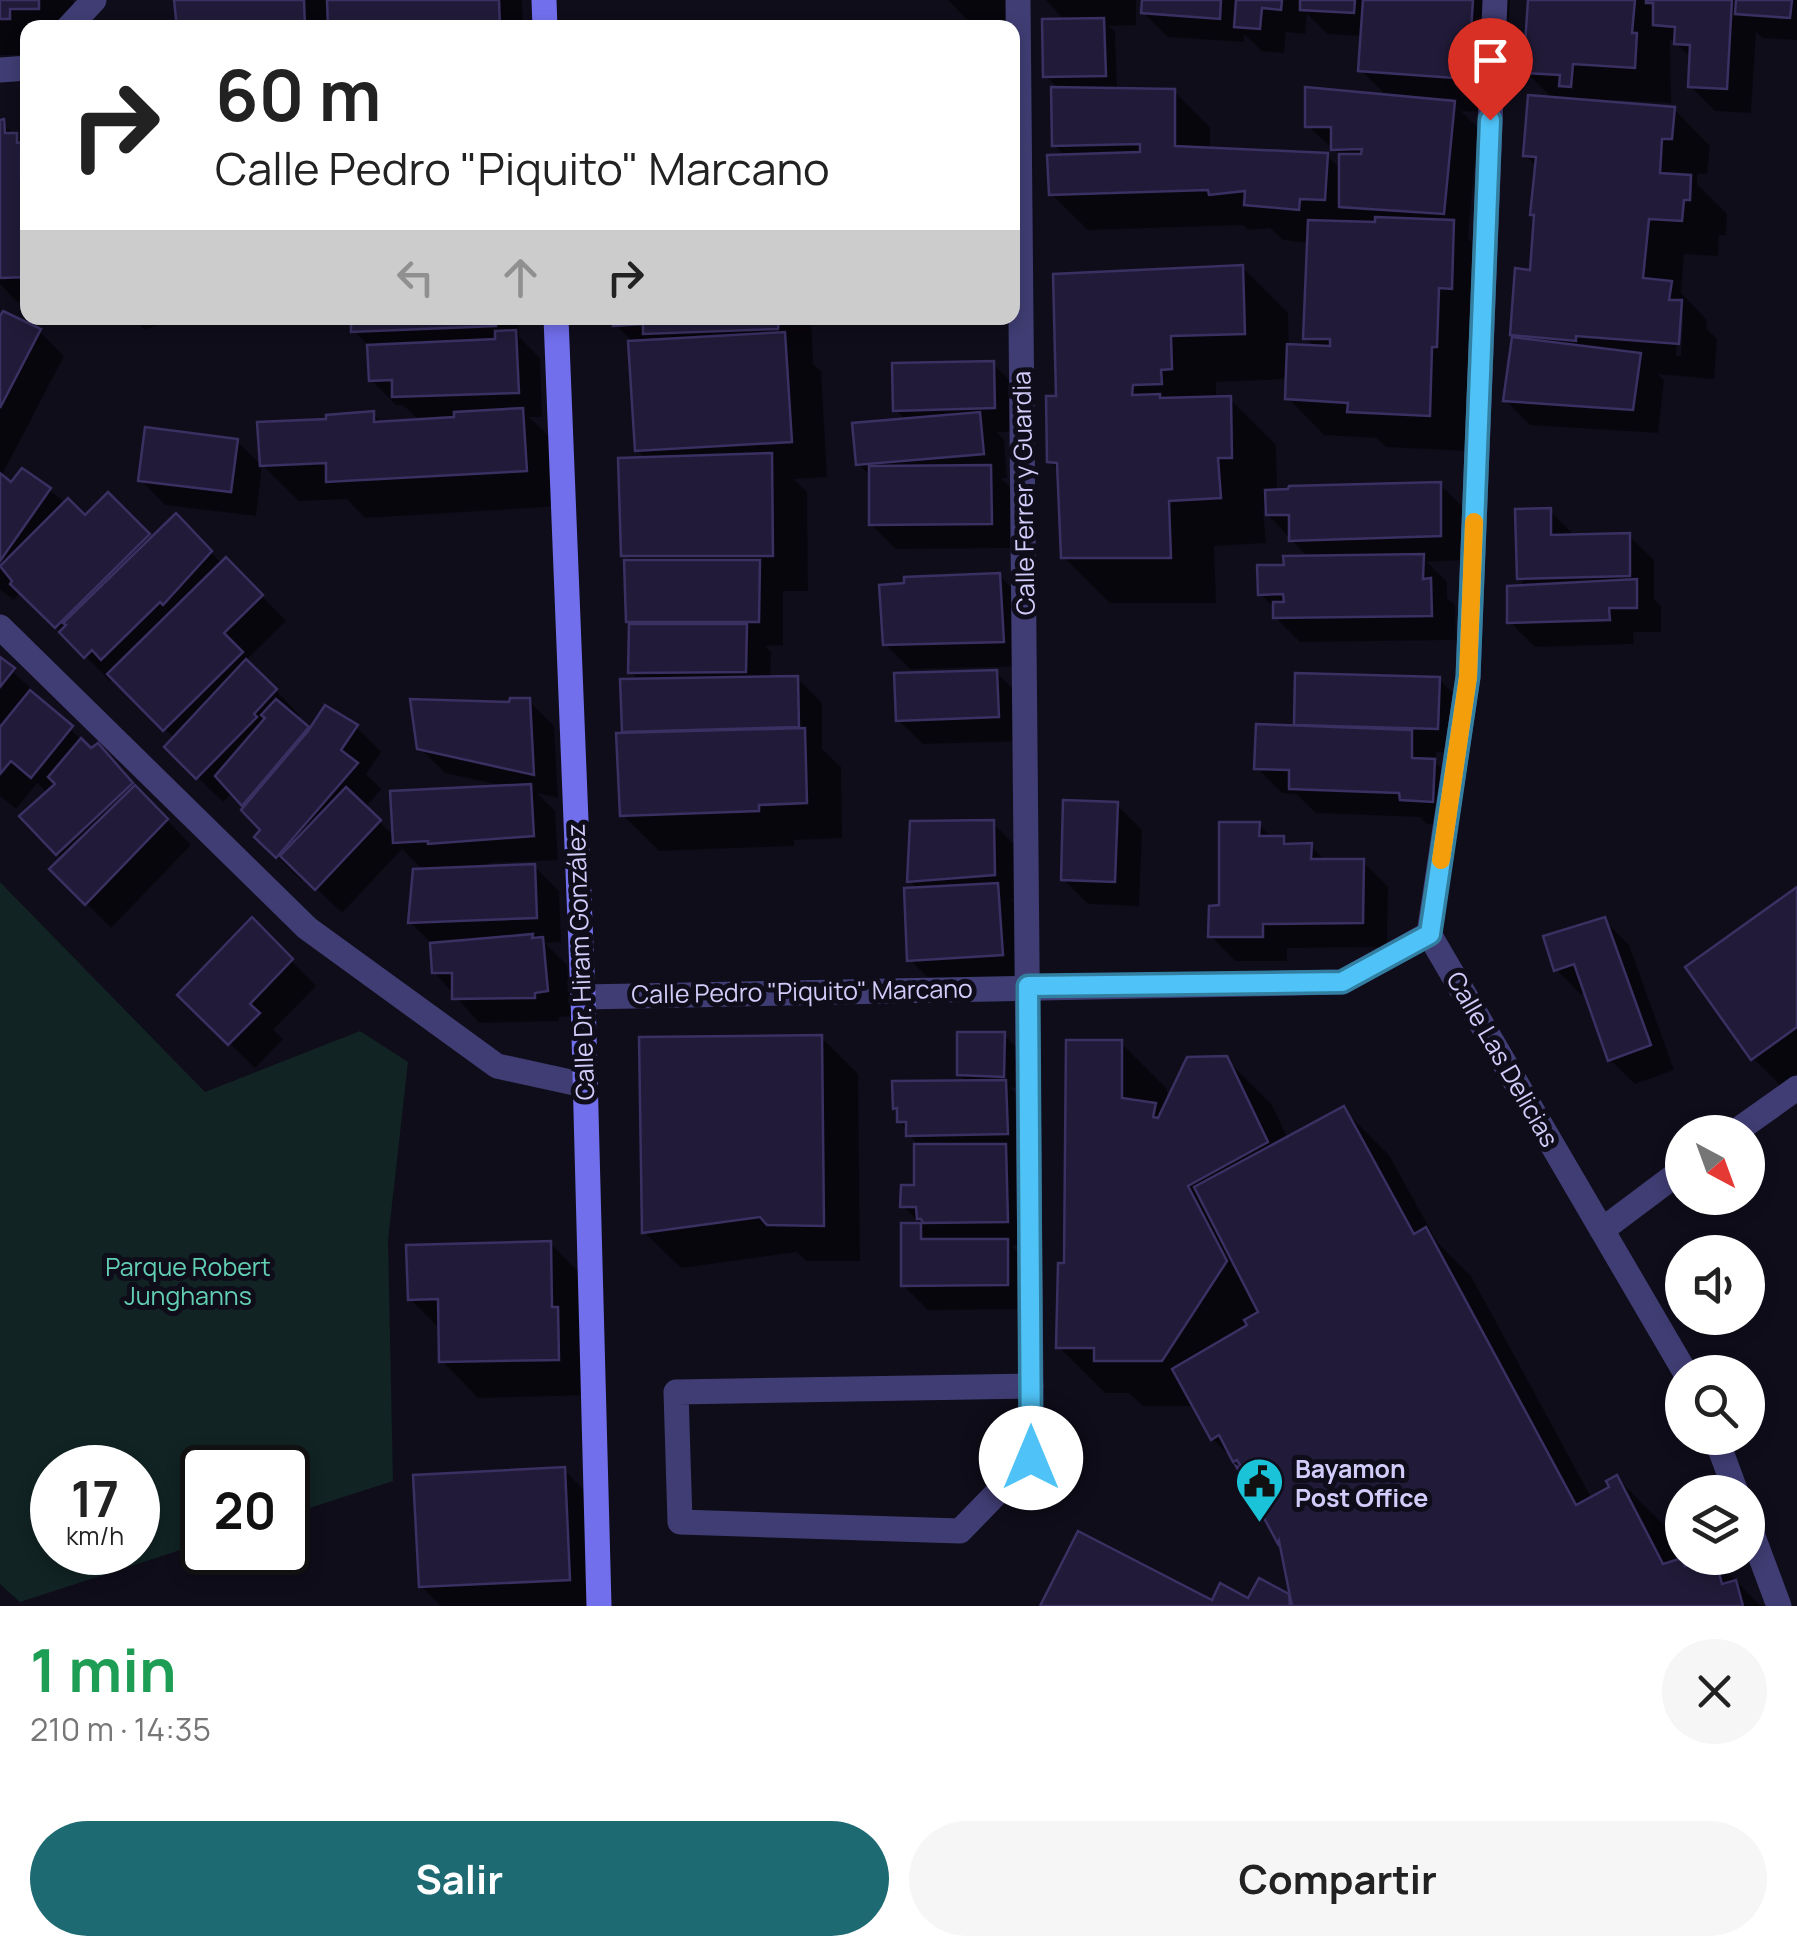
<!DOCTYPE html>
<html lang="es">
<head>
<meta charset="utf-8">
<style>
	body { margin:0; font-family:Manrope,sans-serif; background:#f6f6f6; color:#222; height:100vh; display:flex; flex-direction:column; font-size:38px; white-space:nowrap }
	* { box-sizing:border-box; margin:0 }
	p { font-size:32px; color:#767676 }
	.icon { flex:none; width:55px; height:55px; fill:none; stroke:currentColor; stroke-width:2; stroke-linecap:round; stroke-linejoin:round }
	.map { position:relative; height:1606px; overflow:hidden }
	.panel { display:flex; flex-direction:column; background:#fff; flex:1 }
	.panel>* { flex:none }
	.top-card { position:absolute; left:20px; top:20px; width:1000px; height:305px; border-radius:20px; box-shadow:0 5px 15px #0003; background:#fff; color:#222; overflow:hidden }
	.needle { width:65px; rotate:139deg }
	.buttons { position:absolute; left:1665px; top:1115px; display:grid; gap:20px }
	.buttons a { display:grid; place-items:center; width:100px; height:100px; border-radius:50%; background:#fff; box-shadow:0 5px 15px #0003; font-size:50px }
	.speed { position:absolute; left:30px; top:1445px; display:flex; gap:20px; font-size:50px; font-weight:700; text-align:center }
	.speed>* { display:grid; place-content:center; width:130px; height:130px; border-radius:50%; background:#fff; box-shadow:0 5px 15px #0003; line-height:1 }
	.speed small { font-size:25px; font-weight:400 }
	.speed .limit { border:5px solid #111; border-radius:15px; background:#fff; color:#111 }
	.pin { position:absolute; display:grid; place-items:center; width:85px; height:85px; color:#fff; margin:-102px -42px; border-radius:50% 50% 50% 0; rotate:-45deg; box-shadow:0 0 10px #0007 }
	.pin .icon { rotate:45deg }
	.me { position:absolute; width:110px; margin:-55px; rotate:0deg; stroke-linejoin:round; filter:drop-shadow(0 0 8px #0008) }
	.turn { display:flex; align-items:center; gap:35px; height:210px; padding:0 30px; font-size:45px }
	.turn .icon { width:130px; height:130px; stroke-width:2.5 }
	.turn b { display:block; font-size:70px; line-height:85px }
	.lanes { display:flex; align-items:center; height:95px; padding:0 30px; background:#0003; justify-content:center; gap:50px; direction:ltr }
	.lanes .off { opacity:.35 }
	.round { display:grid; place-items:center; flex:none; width:105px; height:105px; border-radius:52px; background:#f6f6f6 }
	.summary { display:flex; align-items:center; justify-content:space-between; height:170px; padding:0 30px }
	h1 { font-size:60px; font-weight:700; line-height:75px; color:#1e9e55 }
	.button { display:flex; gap:20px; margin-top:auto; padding:20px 30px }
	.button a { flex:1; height:115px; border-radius:60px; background:#1e6a73; color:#fff; font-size:40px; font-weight:700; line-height:115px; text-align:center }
	.button a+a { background:#f6f6f6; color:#222 }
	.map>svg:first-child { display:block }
	.green { fill:#112323; fill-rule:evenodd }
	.shadow { fill:#0007; fill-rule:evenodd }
	.building { fill:#211b39; stroke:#3a3062; stroke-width:2.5 }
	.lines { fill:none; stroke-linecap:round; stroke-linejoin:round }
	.lane { stroke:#403d74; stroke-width:25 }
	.street { stroke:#403d74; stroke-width:25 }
	.secondary { stroke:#726fed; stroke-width:25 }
	.route-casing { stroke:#337fa1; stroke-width:25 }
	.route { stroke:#4fc3f7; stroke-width:18 }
	.slow { stroke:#f59e0b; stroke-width:18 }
	.labels { text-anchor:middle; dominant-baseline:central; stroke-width:10; stroke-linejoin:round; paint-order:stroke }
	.street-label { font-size:25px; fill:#d1ccf9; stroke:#0f0d1a }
	.park-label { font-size:25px; fill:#62cfb4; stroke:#0f0d1a }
	.poi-label { font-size:25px; font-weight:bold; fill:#d1ccf9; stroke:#0f0d1a; text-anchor:start }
</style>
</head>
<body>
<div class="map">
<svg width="1797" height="1606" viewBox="0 0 1797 1606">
	<rect width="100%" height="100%" fill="#0f0d1a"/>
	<path class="green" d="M0,882L205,1092L360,1031L408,1062L388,1240L393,1481L288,1515V1468H202V1543L20,1602L0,1584ZM52,1468H138V1552H52Z"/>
	<g class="shadow">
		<polygon points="0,0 73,0 74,28 28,28 28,55 0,55"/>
		<polygon points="176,0 522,0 523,28 179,28"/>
		<polygon points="948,0 1006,0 1007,25 970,23"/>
		<polygon points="1046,0 1136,0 1136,25 1109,26 1115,32 1117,91 1174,91 1210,127 1210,150 1327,156 1342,170 1342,157 1308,126 1388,97 1361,70 1363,36 1327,34 1307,14 1305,34 1286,32 1284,53 1262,51 1244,34 1244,42 1168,37 1143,12 1144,0 1510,0 1504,114 1461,111 1478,128 1468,238 1490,259 1465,451 1386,447 1377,438 1324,435 1288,398 1289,379 1216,382 1216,399 1230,399 1276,445 1277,492 1440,485 1465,509 1465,560 1427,562 1447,582 1447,598 1455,605 1456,640 1300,642 1275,617 1275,608 1260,594 1286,567 1310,559 1263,510 1266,543 1214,546 1216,603 1110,603 1064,557 1060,471 1049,461 1059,398 1242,267 1288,313 1289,347 1316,348 1306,338 1310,243 1283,240 1270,228 1248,230 1243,225 1088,230 1051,194 1066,157 1054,145 1060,90 1046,76 1065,21"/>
		<path d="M1530,0H1797V40L1762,38L1756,31L1751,113L1715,111L1690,86L1692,58L1670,39L1671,103L1613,100L1612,104L1674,109L1710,146L1707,174H1697V184L1727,214L1726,235H1719L1718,256L1684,254L1681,293L1707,320L1706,328L1717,339L1714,379L1658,374L1664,381L1658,433L1530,425L1505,400L1519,340L1512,334L1532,272L1536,217L1532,214L1537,167L1525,155L1553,99L1526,72ZM1679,310L1683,315L1681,356H1676Z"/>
		<polygon points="0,122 28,147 28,301 17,302 0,284"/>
		<polygon points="62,318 88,318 88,322 68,324"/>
		<polygon points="132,318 172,318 145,330"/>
		<polygon points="353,318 518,318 519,337 540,358 542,417 529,417 559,446 562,506 365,518 347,499 299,501 262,465 329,421 373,414 383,424 420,421 403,405 396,405 371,380 370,347 354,331"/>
		<polygon points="615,318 811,318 813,364 821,371 827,477 794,479 807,492 808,591 783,591 783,645 765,646 771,652 770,679 797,678 822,703 822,749 841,767 842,838 794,840 794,846 659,851 623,815 622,682 640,681 631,672 627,562 631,562 624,555 647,459 637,450 635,344 616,325"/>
		<polygon points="0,322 39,331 64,356 1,477 12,486 49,490 85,518 108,496 152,540 176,517 222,564 226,560 286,621 247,659 300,716 296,720 310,732 356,727 381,752 366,774 381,789 365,808 395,837 504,786 445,773 420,748 512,705 529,701 554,726 558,798 537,793 555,811 558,860 489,863 489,868 534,866 559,891 561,942 545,943 567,965 572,1016 559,1017 559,1021 479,1023 434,972 433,945 410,922 424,871 402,849 342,913 305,877 302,881 257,837 263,830 233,792 223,802 167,747 175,739 114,677 110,681 21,591 14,600 0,590"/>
		<polygon points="993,364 1018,389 1019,432 997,432 1004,440 1007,478 1001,478 1015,492 1016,548 896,549 871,524 872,477 858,464 906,421 896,410"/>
		<polygon points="237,441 262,466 256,516 165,505 141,480"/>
		<polygon points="1550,511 1576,537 1629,536 1654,560 1654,599 1661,606 1661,632 1633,632 1634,644 1535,647 1510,622 1529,588 1519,578"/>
		<polygon points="999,575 1024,600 1027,666 910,669 885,644"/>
		<polygon points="0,660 38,695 35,698 93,750 98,746 191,845 111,928 52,869 63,859 23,816 48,793 37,783 16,809 0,796"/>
		<polygon points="996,672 1021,697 1023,741 923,744 898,720"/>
		<polygon points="1297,675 1439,679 1464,704 1462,753 1436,752 1436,763 1459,786 1457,825 1427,824 1420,817 1316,813 1296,794 1282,793 1257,768 1296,728"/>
		<polygon points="1117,805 1142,830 1139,906 1088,904 1063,879"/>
		<polygon points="993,823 1018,848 1019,899 1011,899 1022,910 1027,979 935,985 910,960 918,890 910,881"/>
		<polygon points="1259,825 1273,839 1283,839 1291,846 1311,846 1326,862 1363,862 1388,887 1387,947 1287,948 1287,961 1235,961 1211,936"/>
		<polygon points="1797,890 1797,1088 1789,1094 1753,1058"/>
		<polygon points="1604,920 1629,945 1674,1070 1635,1084 1610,1060 1587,993 1581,995 1557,970"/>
		<polygon points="252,921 316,986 273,1030 283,1039 255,1068 180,995"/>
		<polygon points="1004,1035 1016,1047 1016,1088 1010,1087 1030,1107 1032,1246 1012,1246 1032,1266 1032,1309 928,1310 903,1285 903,1225 922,1225 903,1206 916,1188 916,1143 900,1121 899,1112 895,1108 968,1083 959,1074"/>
		<polygon points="821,1037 858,1074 860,1261 806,1261 797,1252 681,1268 644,1232"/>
		<polygon points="1121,1043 1167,1089 1167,1105 1226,1059 1272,1105 1288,1139 1343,1109 1389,1155 1437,1242 1471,1276 1592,1499 1613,1488 1617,1478 1663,1524 1688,1568 1714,1559 1761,1606 1043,1606 1213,1603 1288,1596 1294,1602 1282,1545 1248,1474 1213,1439 1195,1406 1143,1406 1129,1393 1105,1393 1059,1347 1066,1265"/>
		<polygon points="550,1243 586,1279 594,1395 478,1398 442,1361 441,1330 410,1299"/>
		<polygon points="564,1470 600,1506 605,1606 441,1606 421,1586"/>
	</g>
	<g class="building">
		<polygon points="0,0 39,0 39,9 10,9 10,19 0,19"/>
		<polygon points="174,0 304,0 305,28 177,28"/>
		<polygon points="327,0 499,0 500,28 328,28"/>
		<polygon points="1142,0 1221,0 1220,19 1141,13"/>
		<polygon points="1236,0 1282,0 1281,10 1262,8 1260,29 1234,27"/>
		<polygon points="1300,0 1355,0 1354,13 1300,10"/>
		<polygon points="1363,0 1473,0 1468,79 1358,71"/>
		<polygon points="1528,0 1635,0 1632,33 1637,33 1635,68 1573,64 1571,87 1559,86 1560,75 1523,73"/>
		<polygon points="1646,0 1732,0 1727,89 1688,87 1690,45 1674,44 1675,27 1653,25 1653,3 1646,3"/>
		<polygon points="1736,0 1792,0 1790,18 1735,14"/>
		<polygon points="1104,18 1106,76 1043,77 1042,19"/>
		<polygon points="1051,87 1175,89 1175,146 1328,153 1325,200 1300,199 1299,210 1244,205 1245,191 1209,195 1208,190 1049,195 1047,155 1140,152 1140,144 1052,146"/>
		<polygon points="1305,87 1455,101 1444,214 1339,207 1339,154 1361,154 1362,149 1331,150 1331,127 1305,127"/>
		<polygon points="1528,95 1675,107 1672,139 1662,139 1660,173 1691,175 1690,200 1684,200 1682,221 1649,219 1643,278 1672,281 1669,300 1682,300 1679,344 1576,336 1576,341 1510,335 1515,268 1530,270 1534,215 1530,215 1536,157 1523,156"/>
		<polygon points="4,119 5,133 17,133 17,143 21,142 21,179 28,179 28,277 0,278 0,120"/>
		<polygon points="1375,217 1454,220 1452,289 1439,288 1437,347 1432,347 1430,416 1347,412 1348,403 1285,399 1287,344 1330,346 1330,339 1303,339 1308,220 1375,222"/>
		<polygon points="1243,265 1245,334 1171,336 1172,369 1161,370 1162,384 1133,385 1132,395 1160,394 1160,398 1231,396 1232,458 1218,458 1221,498 1169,501 1171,558 1061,558 1057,463 1047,462 1046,396 1056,396 1053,274"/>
		<polygon points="3,311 41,329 0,408 0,316"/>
		<polygon points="351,318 495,318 496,326 351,332"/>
		<polygon points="613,318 779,318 778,329 643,334 643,324 613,326"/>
		<polygon points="516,330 519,393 392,397 392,380 369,381 367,345 495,339 495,331"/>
		<polygon points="785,332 792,442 635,451 628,341"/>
		<polygon points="1512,337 1641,353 1633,410 1503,401"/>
		<polygon points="994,361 995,408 893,411 892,363"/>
		<polygon points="523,408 527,471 326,482 326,463 260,466 257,422 326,419 326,415 374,411 374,422 454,417 454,412"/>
		<polygon points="980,412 984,454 856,465 852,423"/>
		<polygon points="145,427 238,439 231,492 138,481"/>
		<polygon points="772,453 773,556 621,556 618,458"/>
		<polygon points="991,465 992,524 869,525 869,466"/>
		<polygon points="22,468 51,488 0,561 0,473 11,482"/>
		<polygon points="1441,482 1441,536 1289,541 1289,515 1266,515 1265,490 1288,489 1289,486"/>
		<polygon points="108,492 150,534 55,628 10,584 12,581 0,566 68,498 85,515"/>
		<polygon points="1551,508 1551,535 1630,533 1630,576 1517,579 1515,509"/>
		<polygon points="176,513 212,551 163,605 160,602 101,660 92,650 84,658 59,632 66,625 63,623"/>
		<polygon points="1424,554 1423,579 1431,578 1432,616 1273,618 1273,602 1284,602 1283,594 1258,595 1257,565 1284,565 1283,556"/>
		<polygon points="226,557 263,595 224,633 243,652 163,731 107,674"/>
		<polygon points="624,560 760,560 759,622 626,622"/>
		<polygon points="1000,573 1004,642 883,645 879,585 904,583 904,577"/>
		<polygon points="1637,579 1637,608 1609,608 1610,620 1507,623 1507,586"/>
		<polygon points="629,624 747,624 746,672 628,673"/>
		<polygon points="0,657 15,668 0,687"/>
		<polygon points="246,659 277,689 254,714 257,717 196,779 164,747"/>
		<polygon points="997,670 999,717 896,721 894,673"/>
		<polygon points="1295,673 1440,677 1438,729 1294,725"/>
		<polygon points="798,676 799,727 622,732 620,679"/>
		<polygon points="30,690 73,726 31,778 11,761 0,774 0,727"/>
		<polygon points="510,698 530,698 534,775 417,749 410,699 509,702"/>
		<polygon points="276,699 309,727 242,806 215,776 265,718 261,715"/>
		<polygon points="325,705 358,725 341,750 358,763 276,858 254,837 260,830 241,810 308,731"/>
		<polygon points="1256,724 1412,730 1412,758 1435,759 1433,802 1400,800 1399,793 1289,789 1289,770 1254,769"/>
		<polygon points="805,728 807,803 759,805 759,811 620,816 616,733"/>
		<polygon points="81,738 91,748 98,743 133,783 56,855 19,816 55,784 48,777"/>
		<polygon points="531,784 534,836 428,844 428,841 393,843 390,791"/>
		<polygon points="135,785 168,819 85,905 49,869"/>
		<polygon points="346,787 381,820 315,890 280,856"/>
		<polygon points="1063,800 1118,802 1115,882 1061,880"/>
		<polygon points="994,820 995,875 907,882 910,821"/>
		<polygon points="1219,822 1260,822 1259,836 1284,836 1284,844 1312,843 1311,859 1364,859 1363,923 1263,924 1263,937 1208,937 1209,906 1219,905"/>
		<polygon points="535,864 537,918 408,923 413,869"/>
		<polygon points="998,883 1003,955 907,961 904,888"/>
		<polygon points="1797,887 1797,1027 1751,1060 1685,967"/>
		<polygon points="252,917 293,959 250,1004 260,1013 228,1045 177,995"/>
		<polygon points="1605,917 1651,1045 1608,1061 1574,964 1554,971 1543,936"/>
		<polygon points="533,934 532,938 543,937 548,991 535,993 535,998 452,999 452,973 432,973 430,943"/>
		<polygon points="957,1032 1005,1032 1004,1077 957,1075"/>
		<polygon points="822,1035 824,1226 767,1225 760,1217 642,1233 639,1037"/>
		<polygon points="1066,1040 1122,1040 1122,1098 1156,1103 1153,1117 1158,1118 1187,1057 1227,1056 1268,1142 1188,1186 1227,1261 1162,1361 1094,1361 1094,1348 1056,1348 1058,1263 1064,1263"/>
		<polygon points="1006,1080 1008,1134 906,1136 906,1122 897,1122 897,1108 893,1109 892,1081"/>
		<polygon points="1344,1106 1414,1234 1426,1227 1576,1505 1609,1487 1606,1481 1617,1475 1663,1564 1682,1558 1685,1566 1715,1558 1722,1584 1736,1580 1743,1606 1292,1606 1279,1541 1278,1544 1236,1466 1243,1470 1237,1460 1233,1462 1219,1435 1211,1440 1172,1369 1247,1325 1244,1320 1258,1312 1194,1187"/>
		<polygon points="914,1144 1006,1144 1008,1222 923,1223 921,1219 917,1219 916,1207 900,1207 901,1185 914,1185"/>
		<polygon points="901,1223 921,1223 921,1239 1008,1239 1008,1285 901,1286"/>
		<polygon points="551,1241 552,1307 558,1307 559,1360 439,1362 438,1299 408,1300 406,1245"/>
		<polygon points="565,1467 570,1580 419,1587 413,1475"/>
		<polygon points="1078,1531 1212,1600 1220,1583 1248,1598 1259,1578 1289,1594 1290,1606 1040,1606"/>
	</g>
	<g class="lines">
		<polygon class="lane" points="1031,1386 1031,1458 960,1531 680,1522 676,1392"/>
		<g class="street">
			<polyline points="1018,0 1031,1386"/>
			<polyline points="1495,0 1468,677 1429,934 1685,1372"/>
			<polyline points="68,28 94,0"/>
			<polyline points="0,70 28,68"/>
			<polyline points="0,627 307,928 497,1066 584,1085"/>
			<polyline points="583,997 1342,982 1429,934"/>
			<polyline points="1735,1132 1797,1088"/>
			<polyline points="1602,1230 1682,1170"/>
			<polyline points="1716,1438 1736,1492"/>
			<polyline points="1748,1523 1779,1606"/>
		</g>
		<g class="secondary">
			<polyline points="544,0 545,28"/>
			<polyline points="556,318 583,997 599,1606"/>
		</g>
	</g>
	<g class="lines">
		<defs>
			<polyline id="route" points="1031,1458 1028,986 1342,982 1430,934 1468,677 1490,120"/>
		</defs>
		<use href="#route" class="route-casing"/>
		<use href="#route" class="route"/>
		<polyline class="slow" points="1441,860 1468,677 1474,522"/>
	</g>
	<defs>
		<symbol id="civic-pin" viewBox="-11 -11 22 30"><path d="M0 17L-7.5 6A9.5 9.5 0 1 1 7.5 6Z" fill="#1ac3d7" stroke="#0f0d1a"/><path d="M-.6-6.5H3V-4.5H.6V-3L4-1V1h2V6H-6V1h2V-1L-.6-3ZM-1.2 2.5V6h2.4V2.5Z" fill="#111"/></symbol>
	</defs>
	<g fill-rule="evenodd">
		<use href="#civic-pin" x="1232" y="1454" width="55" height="75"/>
	</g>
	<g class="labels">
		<g class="street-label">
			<text transform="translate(1023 493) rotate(-91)">Calle Ferrer y Guardia</text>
			<text transform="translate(580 962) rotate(-92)">Calle Dr. Hiram González</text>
			<text transform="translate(802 991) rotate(-1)">Calle Pedro "Piquito" Marcano</text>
			<text transform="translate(1503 1059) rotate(60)">Calle Las Delicias</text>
		</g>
		<g class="park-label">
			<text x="188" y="1266">Parque Robert<tspan x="188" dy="29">Junghanns</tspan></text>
		</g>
		<g class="poi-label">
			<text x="1295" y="1468">Bayamon<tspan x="1295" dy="29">Post Office</tspan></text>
		</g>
	</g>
</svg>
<div class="buttons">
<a><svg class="needle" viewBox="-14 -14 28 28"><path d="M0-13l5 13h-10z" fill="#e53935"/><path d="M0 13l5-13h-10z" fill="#767676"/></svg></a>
<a><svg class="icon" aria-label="sound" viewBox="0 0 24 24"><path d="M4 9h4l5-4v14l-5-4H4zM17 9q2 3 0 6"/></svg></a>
<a><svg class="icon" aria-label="search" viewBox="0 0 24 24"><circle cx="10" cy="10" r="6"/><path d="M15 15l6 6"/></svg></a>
<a><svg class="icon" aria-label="layers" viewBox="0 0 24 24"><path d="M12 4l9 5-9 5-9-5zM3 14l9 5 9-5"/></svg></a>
</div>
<div class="speed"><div>17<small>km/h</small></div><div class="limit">20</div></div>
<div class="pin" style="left:1490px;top:120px;background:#d93025"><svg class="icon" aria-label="arrive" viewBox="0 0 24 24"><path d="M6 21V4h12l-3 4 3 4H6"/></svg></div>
<svg class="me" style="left:1031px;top:1458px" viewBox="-20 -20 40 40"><circle r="19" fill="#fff"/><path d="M0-13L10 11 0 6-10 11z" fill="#4fc3f7"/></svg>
<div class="top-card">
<div class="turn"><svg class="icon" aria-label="right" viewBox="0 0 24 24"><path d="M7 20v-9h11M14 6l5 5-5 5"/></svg><div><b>60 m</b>Calle Pedro &quot;Piquito&quot; Marcano</div></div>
<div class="lanes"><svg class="icon off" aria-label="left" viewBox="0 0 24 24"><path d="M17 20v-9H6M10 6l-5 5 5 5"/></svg><svg class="icon off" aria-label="ahead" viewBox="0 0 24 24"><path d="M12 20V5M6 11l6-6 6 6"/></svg><svg class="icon" aria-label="right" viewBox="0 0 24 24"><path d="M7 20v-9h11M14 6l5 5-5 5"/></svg></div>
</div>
</div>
<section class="panel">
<div class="summary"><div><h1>1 min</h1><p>210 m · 14:35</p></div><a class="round"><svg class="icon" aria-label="close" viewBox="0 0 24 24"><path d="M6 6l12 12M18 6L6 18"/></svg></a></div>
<div class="button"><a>Salir</a><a>Compartir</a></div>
</section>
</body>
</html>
